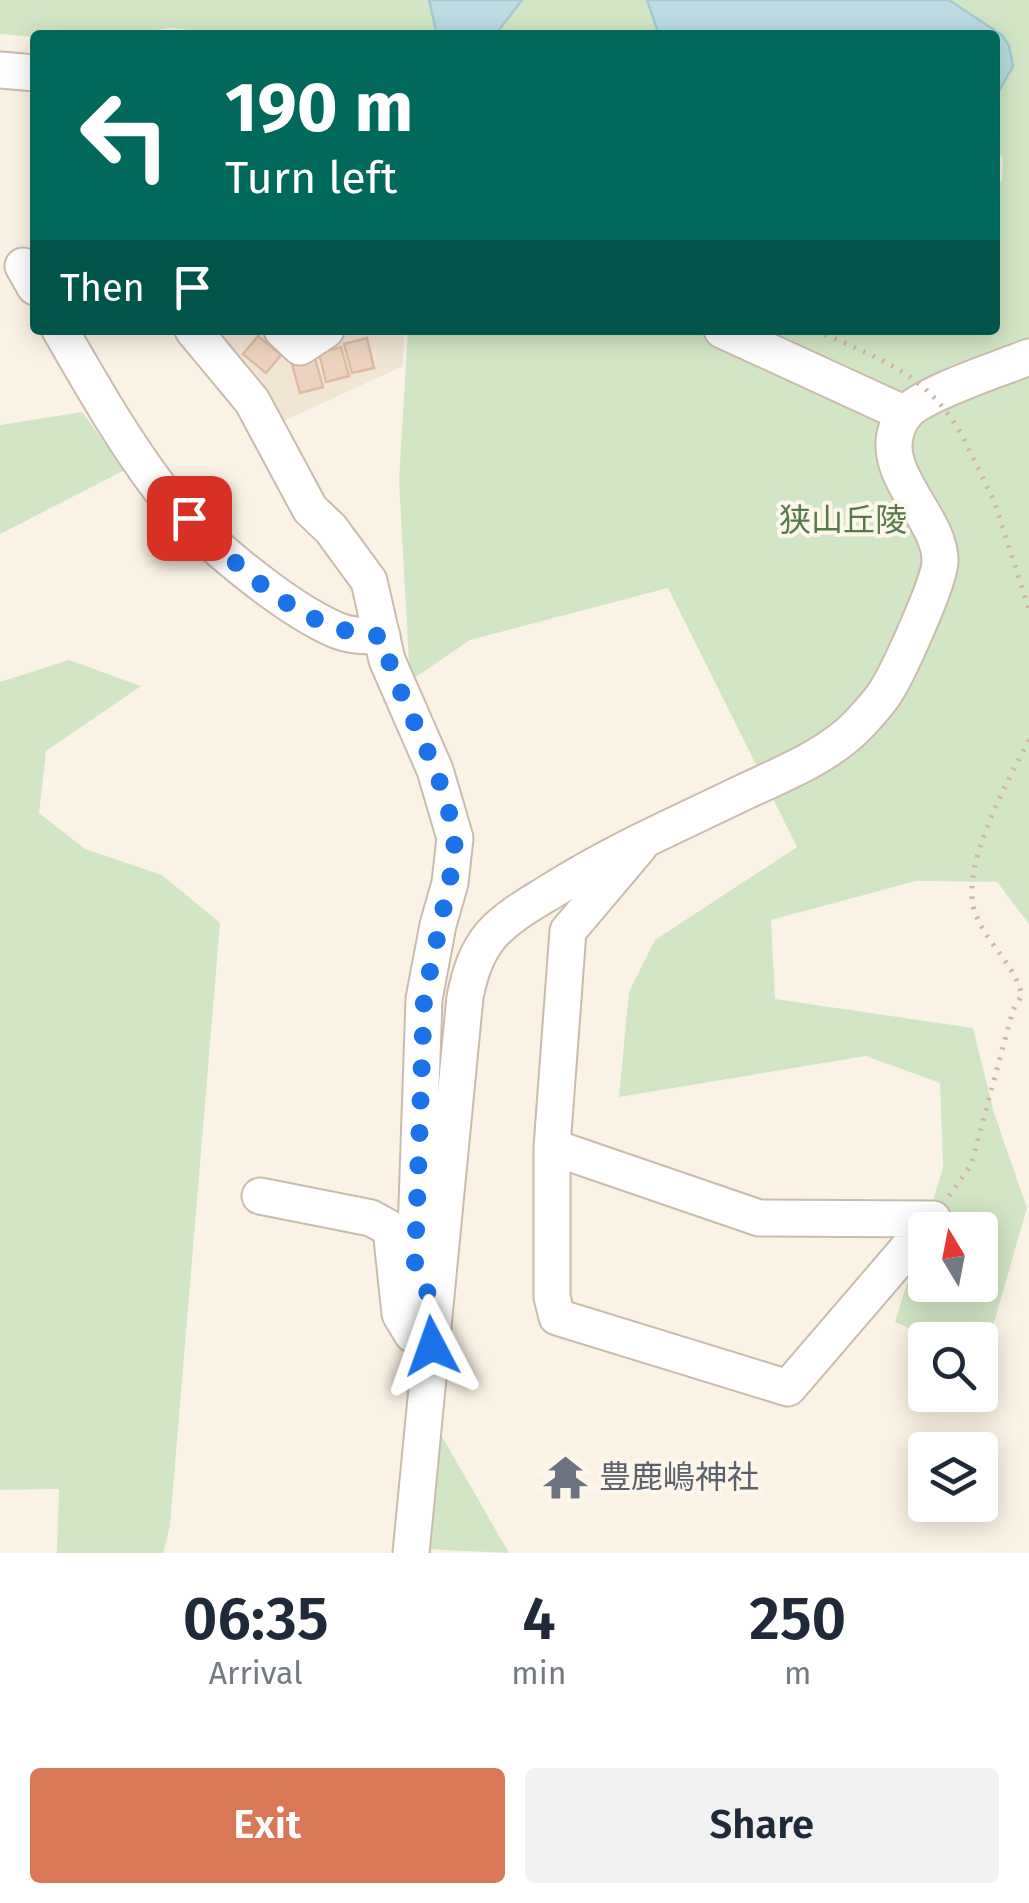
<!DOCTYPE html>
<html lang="en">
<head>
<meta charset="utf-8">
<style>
	body { margin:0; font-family:"Fira Sans","Noto Sans JP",sans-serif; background:#f2f2f3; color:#1f2937; height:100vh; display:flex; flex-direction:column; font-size:38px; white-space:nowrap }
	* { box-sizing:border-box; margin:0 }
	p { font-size:32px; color:#747a83 }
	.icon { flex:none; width:55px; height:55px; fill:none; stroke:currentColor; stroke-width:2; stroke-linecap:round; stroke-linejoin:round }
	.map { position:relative; height:1553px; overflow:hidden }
	.details { display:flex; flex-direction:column; background:#fff; flex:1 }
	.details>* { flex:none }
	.top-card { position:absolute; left:30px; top:30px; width:970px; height:305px; border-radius:10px; box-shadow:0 5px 25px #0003; background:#00695c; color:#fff; overflow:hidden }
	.needle { width:65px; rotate:350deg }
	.buttons { position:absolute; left:908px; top:1212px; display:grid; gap:20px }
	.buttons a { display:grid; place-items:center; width:90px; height:90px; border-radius:10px; background:#fff; box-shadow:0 5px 25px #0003; font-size:50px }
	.pin { position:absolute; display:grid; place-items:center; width:85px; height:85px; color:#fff; margin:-42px; border-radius:20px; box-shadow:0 5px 15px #0006 }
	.me { position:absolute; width:110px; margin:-55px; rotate:356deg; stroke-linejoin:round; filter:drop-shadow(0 0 8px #0008) }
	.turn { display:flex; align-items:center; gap:35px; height:210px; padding:0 30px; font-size:45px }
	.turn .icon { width:130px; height:130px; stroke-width:2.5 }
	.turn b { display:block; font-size:70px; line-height:85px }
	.then { display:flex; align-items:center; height:95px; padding:0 30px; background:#0003; gap:20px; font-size:38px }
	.eta { display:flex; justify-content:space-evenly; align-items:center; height:170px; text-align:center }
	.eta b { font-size:60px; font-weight:600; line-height:70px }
	.button { display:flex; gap:20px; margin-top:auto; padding:20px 30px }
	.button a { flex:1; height:115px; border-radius:10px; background:#d97756; color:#fff; font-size:40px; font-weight:600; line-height:115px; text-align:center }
	.button a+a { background:#f2f2f3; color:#1f2937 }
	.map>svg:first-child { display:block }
	.residential { fill:#f1e5d4 }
	.green { fill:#d2e6c5; fill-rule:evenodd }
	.water { fill:#bcdbe2; stroke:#a3cad2; stroke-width:2.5 }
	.building { fill:#edd3bf; stroke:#debaa1; stroke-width:2.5 }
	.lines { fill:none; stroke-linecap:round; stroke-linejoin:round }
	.minor-casing { stroke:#cbbbad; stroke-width:39 }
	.path { stroke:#d2b6a3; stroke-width:5; stroke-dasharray:2.5 8; stroke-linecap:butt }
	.minor { stroke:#fff; stroke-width:35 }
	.path-bridge { stroke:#d2b6a3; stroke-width:5; stroke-dasharray:2.5 8; stroke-linecap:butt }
	.route { stroke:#1a73e8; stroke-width:18; stroke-dasharray:0 32.4 }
	.labels { text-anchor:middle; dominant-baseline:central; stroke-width:8; stroke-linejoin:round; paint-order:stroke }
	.park-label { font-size:32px; fill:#567a49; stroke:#fdf7eb }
	.worship-label { font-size:32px; fill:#5b616d; stroke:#fdf7eb; text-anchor:start }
</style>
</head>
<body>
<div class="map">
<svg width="1029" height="1553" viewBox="0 0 1029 1553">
	<rect width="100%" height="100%" fill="#faf3e5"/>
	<polygon class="residential" points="205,330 404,330 403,366 275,425"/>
	<g class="green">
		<polygon points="0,0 429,0 437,35 198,35 193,30 169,28 122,35 35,37 0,34"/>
		<polygon points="522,0 647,0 659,35 495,35"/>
		<path d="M949,0H1029V924L997,882L916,881L771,920L775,999L973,1028L994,1113L1027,1208L983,1361L980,1360V1340H936L895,1322L943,1168L940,1083L866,1056L619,1097L629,992L655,940L797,847L668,588L470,640L410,681L399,480L408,330H995V189L1002,180L1003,158L995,147V98L1010,74L1009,46ZM925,1230H980V1285H925Z"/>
		<polygon points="82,412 125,470 0,534 0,425"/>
		<polygon points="69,660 141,686 46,751 39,813 85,849 162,875 220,923 170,1526 163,1553 57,1553 59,1489 0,1490 0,682"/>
		<polygon points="436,1426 509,1553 425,1549"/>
	</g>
	<g class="water">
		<polygon points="429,0 522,0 495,35 437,35"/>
		<polygon points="647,0 949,0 1003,36 1009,46 1013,66 995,98 995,35 659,35"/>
	</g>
	<g class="building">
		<polygon points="258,336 281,355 266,373 243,354"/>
		<polygon points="367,338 374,368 352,373 344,344"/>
		<polygon points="341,347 349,376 326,382 319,353"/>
		<polygon points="315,358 323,387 300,393 292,364"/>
	</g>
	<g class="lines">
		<defs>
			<g id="minor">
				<polyline points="0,70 35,73"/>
				<polyline points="23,266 35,287"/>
				<path d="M60,330C91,383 121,437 158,486C193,533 283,607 336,630C350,636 367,636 382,636"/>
				<polyline points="193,330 252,401 310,509 331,529 369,581 387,660 435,770 455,838 450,883 438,925 424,999 415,1263 433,1308"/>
				<polyline points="282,330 300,347 326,330"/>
				<polyline points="722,330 905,414"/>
				<polyline points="552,1147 759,1218 933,1219 788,1388 557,1317 552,1297 552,1147 568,931 639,847"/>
				<polyline points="260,1196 371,1218 391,1229 400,1314 412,1334 432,1347"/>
				<path d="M411,1553L465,997C470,973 476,953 491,935C508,916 532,903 553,890C613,852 678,824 742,793C782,774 829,756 859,724C869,713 881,701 888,688C900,668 939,583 940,562C942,515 866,465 905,414C921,394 1002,368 1029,357"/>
			</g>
		</defs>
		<use href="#minor" class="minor-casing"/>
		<g class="path">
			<polyline points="964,439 994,501 1029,609"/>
			<path d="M949,1196L971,1165L1013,1010L1022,995C1014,964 988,945 976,915C957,870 1008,781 1029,740"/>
		</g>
		<use href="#minor" class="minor"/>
		<path class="path-bridge" d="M815,330C881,360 927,372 964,439"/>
	</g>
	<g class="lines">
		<path class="route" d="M189,518C241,569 304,634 382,636C399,710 453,777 455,855L424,999L415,1263L436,1313L432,1346"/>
	</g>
	<defs>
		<symbol id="temple-bare" viewBox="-9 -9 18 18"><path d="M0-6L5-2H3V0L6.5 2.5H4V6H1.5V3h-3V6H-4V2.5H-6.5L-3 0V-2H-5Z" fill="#6b7280" stroke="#fdf7eb" stroke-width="2.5" paint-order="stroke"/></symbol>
	</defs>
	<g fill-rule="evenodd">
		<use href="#temple-bare" x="534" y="1446" width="63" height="63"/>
	</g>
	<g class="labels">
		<g class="park-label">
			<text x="843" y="520">狭山丘陵</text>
		</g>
		<g class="worship-label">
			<text x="599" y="1477">豊鹿嶋神社</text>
		</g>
	</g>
</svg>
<div class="buttons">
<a><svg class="needle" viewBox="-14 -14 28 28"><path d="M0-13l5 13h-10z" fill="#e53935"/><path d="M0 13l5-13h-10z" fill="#747a83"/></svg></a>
<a><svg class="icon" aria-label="search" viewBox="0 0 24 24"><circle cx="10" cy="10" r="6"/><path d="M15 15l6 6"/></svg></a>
<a><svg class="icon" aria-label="layers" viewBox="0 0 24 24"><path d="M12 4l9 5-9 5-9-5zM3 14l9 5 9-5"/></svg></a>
</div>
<div class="pin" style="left:189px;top:518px;background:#d93025"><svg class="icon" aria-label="arrive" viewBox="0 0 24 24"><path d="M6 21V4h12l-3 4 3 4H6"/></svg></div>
<svg class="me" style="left:432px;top:1346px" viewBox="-20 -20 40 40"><path d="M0-17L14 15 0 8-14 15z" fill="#1a73e8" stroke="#fff" stroke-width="4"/></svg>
<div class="top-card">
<div class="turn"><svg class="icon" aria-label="left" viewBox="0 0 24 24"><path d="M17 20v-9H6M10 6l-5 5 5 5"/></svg><div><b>190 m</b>Turn left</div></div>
<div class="then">Then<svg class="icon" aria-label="arrive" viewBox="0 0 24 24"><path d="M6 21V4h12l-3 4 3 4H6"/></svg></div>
</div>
</div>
<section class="details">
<div class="eta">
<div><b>06:35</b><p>Arrival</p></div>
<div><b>4</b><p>min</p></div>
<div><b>250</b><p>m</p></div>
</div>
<div class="button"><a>Exit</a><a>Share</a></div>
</section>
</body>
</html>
